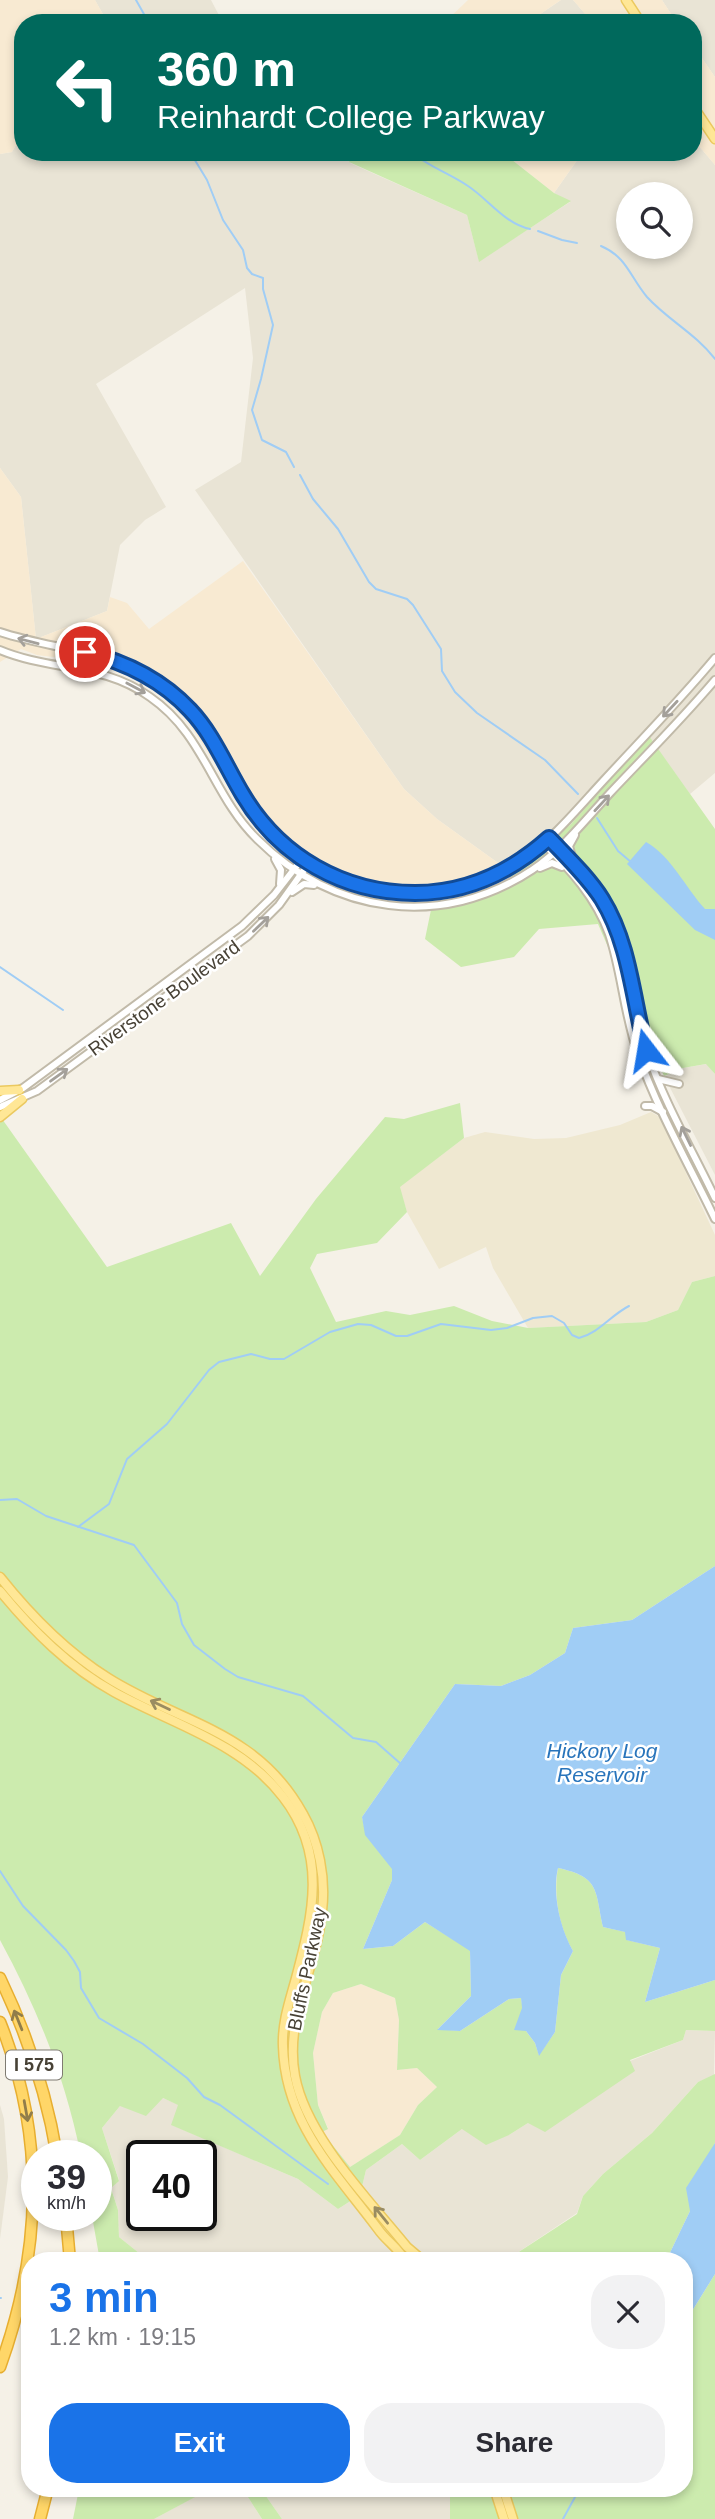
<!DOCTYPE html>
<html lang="en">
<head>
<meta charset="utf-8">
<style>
	body { margin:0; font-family:Arial,sans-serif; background:#f2f2f3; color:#2b2b33; height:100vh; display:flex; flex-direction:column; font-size:26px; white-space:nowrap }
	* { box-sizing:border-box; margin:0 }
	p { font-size:23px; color:#7c7c81 }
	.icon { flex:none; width:38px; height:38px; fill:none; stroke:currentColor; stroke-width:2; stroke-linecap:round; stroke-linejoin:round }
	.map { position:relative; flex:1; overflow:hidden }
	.details { position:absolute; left:21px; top:2252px; width:672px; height:245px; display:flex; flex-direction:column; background:#fff; border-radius:28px; box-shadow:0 4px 10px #0003 }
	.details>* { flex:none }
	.top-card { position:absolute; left:14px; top:14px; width:688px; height:147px; border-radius:28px; box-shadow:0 4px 10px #0003; background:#00695c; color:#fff; overflow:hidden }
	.controls { position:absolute; left:616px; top:182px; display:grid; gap:14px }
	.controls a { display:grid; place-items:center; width:77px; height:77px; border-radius:50%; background:#fff; box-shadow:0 4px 10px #0003; font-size:35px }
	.speed { position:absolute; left:21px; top:2140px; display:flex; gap:14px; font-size:35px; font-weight:700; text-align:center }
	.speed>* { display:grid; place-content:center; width:91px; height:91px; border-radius:50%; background:#fff; box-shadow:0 4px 10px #0003; line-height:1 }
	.speed small { font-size:18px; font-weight:400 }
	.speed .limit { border:4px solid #111; border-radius:10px; background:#fff; color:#111 }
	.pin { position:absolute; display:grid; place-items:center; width:60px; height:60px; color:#fff; margin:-30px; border:4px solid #fff; border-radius:50%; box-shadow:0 2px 7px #0007 }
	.me { position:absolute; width:77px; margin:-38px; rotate:346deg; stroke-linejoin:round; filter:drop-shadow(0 0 5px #0008) }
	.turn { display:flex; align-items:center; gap:24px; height:147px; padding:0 28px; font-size:32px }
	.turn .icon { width:91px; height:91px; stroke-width:2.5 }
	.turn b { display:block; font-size:49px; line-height:60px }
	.round { display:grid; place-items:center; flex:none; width:74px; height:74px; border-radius:28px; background:#f2f2f3 }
	.overview { display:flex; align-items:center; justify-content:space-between; height:119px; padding:0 28px }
	h1 { font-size:42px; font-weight:600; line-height:52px; color:#1a73e8 }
	.action { display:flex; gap:14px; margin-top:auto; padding:14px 28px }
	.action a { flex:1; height:80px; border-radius:28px; background:#1a73e8; color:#fff; font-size:28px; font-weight:600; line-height:80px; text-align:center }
	.action a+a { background:#f2f2f3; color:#2b2b33 }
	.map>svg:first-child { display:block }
	.residential { fill:#e9e4d5; fill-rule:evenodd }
	.commercial { fill:#f8ead2 }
	.education { fill:#efe8d1 }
	.green { fill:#ccebae; fill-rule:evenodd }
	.water { fill:#a0cdf5 }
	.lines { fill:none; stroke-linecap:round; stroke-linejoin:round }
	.stream { stroke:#a0cdf5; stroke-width:2 }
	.minor-casing { stroke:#c1baa9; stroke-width:10 }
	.major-casing { stroke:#ebc95f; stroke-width:11 }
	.highway-casing { stroke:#e7ae30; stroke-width:13 }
	.minor { stroke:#fff; stroke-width:6 }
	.major { stroke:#ffe796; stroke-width:8 }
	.highway { stroke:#ffd668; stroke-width:10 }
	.oneway { stroke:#a4a09a }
	.oneway2 { stroke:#9a8c61 }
	.oneway3 { stroke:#917d4a }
	.route-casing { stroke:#114b97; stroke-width:18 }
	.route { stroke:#1a73e8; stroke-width:12 }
	.labels { text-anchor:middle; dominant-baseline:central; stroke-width:5; stroke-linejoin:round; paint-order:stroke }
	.shield { fill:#fff; stroke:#7f7b72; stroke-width:2 }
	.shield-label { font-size:18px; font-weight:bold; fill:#484236 }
	.street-label { font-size:19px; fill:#484236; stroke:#fff }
	.water-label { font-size:21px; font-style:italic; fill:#2874bb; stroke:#fff }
</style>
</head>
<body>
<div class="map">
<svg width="715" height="2519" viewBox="0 0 715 2519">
	<rect width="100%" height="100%" fill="#f5f1e7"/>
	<g class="residential">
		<polygon points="95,0 211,0 223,23 108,23"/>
		<polygon points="561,0 573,0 593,23 527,23"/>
		<polygon points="662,0 715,0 715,77 693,45 693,23 677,23"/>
		<path d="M23,132V152H355L350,163L467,215L479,261L570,202L554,193L583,152H693V139L715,165V773L690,794L649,737L571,824L512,873L437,819L404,789L195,490L241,462L253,358L245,288L96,384L166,507L145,520L120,545L107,611L36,639L21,497L0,468V154L12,152ZM628,194H681V247H628Z"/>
		<polygon points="707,1064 715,1074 715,1175 664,1076 683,1068"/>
		<path d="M686,2030L715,2031L714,2076L698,2082L652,2133L603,2174L583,2196L577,2213L505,2261H149L119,2237L118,2210L111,2187L119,2180L102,2128L120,2106L163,2098L179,2105L172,2125L298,2179L338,2209L360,2195L366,2170L402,2144L420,2160L462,2129L509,2135L528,2123L634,2071L630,2061L683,2040ZM142,2156H201V2216H142Z"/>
		<polygon points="0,2105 4,2119 8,2177 0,2239"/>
		<polygon points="210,2488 225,2489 246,2494 262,2519 154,2519"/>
		<polygon points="261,2489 450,2489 450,2519 282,2519"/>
	</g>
	<g class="commercial">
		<polygon points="0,0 95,0 108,23 23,23 23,132 12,152 0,154"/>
		<polygon points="468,0 561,0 527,23 444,23"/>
		<polygon points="573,0 662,0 677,23 593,23"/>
		<polygon points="693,45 715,77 715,165 693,139"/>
		<polygon points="502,152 583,152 554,193"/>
		<polygon points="0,468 21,497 36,639 107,611 110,597 127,603 149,629 243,561 404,789 437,819 512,873 508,884 476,898 432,905 354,895 282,847 237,797 180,709 144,679 94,662 37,655 21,649 0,662"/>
		<polygon points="361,1984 395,1998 399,2020 397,2070 417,2068 437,2087 418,2105 400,2135 350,2167 321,2132 328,2128 318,2105 313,2053 322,2012 333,1993"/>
	</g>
	<polygon class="education" points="651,1112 660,1117 715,1235 715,1276 692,1282 678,1310 646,1322 528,1328 493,1268 486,1247 439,1269 407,1212 399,1187 464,1138 485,1132 534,1139 566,1138 620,1125"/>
	<g class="green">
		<polygon points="356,152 502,152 554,193 571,201 479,262 467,215 349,162"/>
		<polygon points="649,736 715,829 715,1074 706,1064 683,1068 664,1076 598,924 539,929 514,957 461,967 425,939 432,905 476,898 508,884 512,873 571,824"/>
		<path d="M460,1103L464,1138L400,1187L407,1212L377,1243L317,1254L310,1268L336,1322L386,1311L410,1315L454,1306L492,1321L528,1328L646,1322L678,1310L692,1282L715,1276V1566L632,1620L573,1628L565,1653L530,1675L501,1686L455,1684L362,1817L366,1835L392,1868V1880L363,1949L393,1946L425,1922L470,1950L471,1996L438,2029L460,2031L509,1999L521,1998L526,2031L535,2043L539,2055L555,2032L561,1975L573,1951C559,1927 553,1895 558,1868C600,1877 595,1890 603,1927L626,1932L627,1940L660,1948L645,2002L715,1980V2031L686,2030L683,2040L630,2060L635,2071L545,2132L528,2123L509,2135L486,2145L462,2129L420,2160L402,2144L366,2170L360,2195L338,2209L298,2179L171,2125L178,2105L163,2098L146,2116L120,2106L102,2128L119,2181L111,2188L118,2210L119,2237L149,2261H100L92,2216H96V2156H81C65,2077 38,2010 0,1940V1116L107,1267L231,1223L260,1276L316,1199L385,1117L404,1119ZM361,1984L395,1998L399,2020L397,2070L417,2068L437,2087L418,2105L400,2135L350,2167L322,2132L328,2129L318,2105L313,2053L322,2012L333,1993Z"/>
		<polygon points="715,2074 715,2143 690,2211 666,2261 505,2261 577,2214 583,2196 603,2174 652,2133 698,2082"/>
		<polygon points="715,2274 715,2519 450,2519 450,2489 684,2488 684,2324"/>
		<polygon points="79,2489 79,2488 210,2489 154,2519 73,2519"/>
		<polygon points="225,2489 261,2489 282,2519 262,2519 246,2494"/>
	</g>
	<g class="water">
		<path d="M646,842C671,856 685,887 705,909H715V940L695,930L627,864Z"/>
		<path d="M715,1566V1980L645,2002L660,1948L626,1940L625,1932L603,1927C595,1890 600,1877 558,1868C552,1894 560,1928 573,1951L561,1975L555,2032L539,2056L535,2043L526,2031L514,2030L522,2008L521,1998L509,1999L460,2031L437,2030L471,1996L470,1951L425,1922L393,1946L363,1949L392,1880V1869L365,1835L362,1817L455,1684L501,1686L530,1675L565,1653L573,1628L632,1620Z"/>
		<polygon points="715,2143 715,2274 684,2324 684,2261 666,2261 690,2211 686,2188"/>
	</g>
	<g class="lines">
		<g class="stream">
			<polyline points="136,0 149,23"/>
			<polyline points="190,152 207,180 223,220 243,250 247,268 252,274 263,278 263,289 273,325 261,379 252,410 262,440 286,452 294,467"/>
			<path d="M411,152C429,167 449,173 468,186C488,199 505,224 530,229"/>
			<polyline points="538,231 562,240 577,243"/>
			<path d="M601,246C627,257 630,277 647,297C668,320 696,334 715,359"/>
			<polyline points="300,475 313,499 338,529 369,582 376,589 407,599 413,605 441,649 442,671 455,692 477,713 545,760 578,794"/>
			<polyline points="597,818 618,851 631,862"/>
			<polyline points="0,967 63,1010"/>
			<polyline points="0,1500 17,1499 46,1516 134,1545 177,1603 182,1624 194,1645 225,1669 238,1677 303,1696 353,1738 376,1742 401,1764"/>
			<path d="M78,1527L109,1504L127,1459L167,1424L209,1370L219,1362L251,1354L270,1359H284L330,1332L358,1324L371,1325L396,1336H407L441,1324L491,1330L507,1328L533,1318L552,1316L564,1323L572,1335L579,1338C599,1333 611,1315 629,1306"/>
			<polyline points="0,1871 23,1906 66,1950 74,1961 80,1972 81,1988 99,2018 143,2044 187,2078 204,2097 220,2105 328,2184"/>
			<polyline points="0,2298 1,2298"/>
			<polyline points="563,2519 580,2488"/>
		</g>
		<defs>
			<g id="minor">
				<path d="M0,632C54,650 112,650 160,684C217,723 232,795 281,842C344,902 450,910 522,861C553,839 579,807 605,779C642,739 680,700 715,658"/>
				<path d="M0,650C50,671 103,663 150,697C205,735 212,795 257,839C332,914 442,930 532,870C563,849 586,819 611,792C646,755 682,719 715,680"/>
				<path d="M549,838C571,861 595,884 609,913C631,956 632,1007 647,1052C664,1102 692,1150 715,1198"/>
				<path d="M543,843C570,869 596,898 609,934C622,973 624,1015 638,1054C658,1111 689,1165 715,1219"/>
				<polyline points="275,859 281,870 280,884"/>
				<polyline points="573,860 569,846 575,835"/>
				<polyline points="540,868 552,863 562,867"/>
				<polyline points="292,892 304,884 314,885"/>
				<polyline points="658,1079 679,1084"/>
				<polyline points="0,1100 23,1088 242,926 274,895 302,859"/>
				<polyline points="645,1106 652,1106 663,1112"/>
				<polyline points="0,1107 37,1091 248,936 279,905 309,863"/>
			</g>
			<g id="major">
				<polyline points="626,0 641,23"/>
				<polyline points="693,106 715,139"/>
				<polyline points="0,1091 19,1090"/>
				<polyline points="0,1117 22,1099"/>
				<path d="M0,1577C31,1616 65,1651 108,1678C181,1724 257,1730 303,1814C319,1842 326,1878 322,1911C317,1968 284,2017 295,2076C306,2136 369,2200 407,2247L420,2258L429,2261"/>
				<path d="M0,1591C33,1631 69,1667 114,1692C172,1724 241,1742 283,1797C328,1855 313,1914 296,1978C290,2000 282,2022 283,2046C285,2123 334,2170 378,2229C386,2241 399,2248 405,2261"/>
				<polyline points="494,2488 504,2519"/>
				<polyline points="503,2488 513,2519"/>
			</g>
			<g id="highway">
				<path d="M0,1978C27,2034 47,2095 57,2156"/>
				<path d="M0,2022C46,2137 42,2251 0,2367"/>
				<polyline points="66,2216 70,2261"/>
				<polyline points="40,2519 48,2488"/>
			</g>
		</defs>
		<use href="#minor" class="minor-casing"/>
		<use href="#major" class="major-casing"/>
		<use href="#highway" class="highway-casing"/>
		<use href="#minor" class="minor"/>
		<use href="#major" class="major"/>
		<use href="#highway" class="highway"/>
	</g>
	<defs><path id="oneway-shaft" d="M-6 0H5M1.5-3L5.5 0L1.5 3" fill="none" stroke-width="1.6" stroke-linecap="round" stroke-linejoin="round" transform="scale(1.75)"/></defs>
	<g class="oneway">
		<use href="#oneway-shaft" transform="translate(28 641) rotate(-165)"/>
		<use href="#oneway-shaft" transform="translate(136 688) rotate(28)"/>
		<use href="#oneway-shaft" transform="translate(670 709) rotate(133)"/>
		<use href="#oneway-shaft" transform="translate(602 803) rotate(-47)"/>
		<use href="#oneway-shaft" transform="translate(261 924) rotate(-44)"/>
		<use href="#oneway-shaft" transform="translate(59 1075) rotate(-36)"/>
		<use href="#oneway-shaft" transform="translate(686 1136) rotate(-116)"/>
	</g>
	<g class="oneway2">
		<use href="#oneway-shaft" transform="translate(160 1705) rotate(-155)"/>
		<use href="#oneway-shaft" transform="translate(381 2215) rotate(-129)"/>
	</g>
	<g class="oneway3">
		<use href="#oneway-shaft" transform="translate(18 2020) rotate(-112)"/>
		<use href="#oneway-shaft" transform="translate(26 2111) rotate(80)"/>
	</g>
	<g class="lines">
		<defs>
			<path id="route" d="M85,652C126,662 161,679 190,710C213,734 226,767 243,795C280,857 344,893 415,893C466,893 511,872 549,838C567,857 588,877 602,899C630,944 633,1001 646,1050"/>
		</defs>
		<use href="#route" class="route-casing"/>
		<use href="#route" class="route"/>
	</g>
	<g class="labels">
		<rect class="shield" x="6" y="2050.5" width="56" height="29" rx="5"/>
		<g class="shield-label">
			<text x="34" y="2065">I 575</text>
		</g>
		<g class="street-label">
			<text transform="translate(164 998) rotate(-36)">Riverstone Boulevard</text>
			<text transform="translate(307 1969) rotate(-78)">Bluffs Parkway</text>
		</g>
		<g class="water-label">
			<text x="602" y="1750">Hickory Log<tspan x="602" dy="24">Reservoir</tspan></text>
		</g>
	</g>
</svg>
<div class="controls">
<a><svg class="icon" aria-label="search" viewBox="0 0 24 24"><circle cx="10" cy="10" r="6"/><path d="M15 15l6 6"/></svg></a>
</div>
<div class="speed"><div>39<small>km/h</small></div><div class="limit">40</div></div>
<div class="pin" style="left:85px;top:652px;background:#d93025"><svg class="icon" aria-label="arrive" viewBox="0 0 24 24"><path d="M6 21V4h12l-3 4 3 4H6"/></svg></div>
<svg class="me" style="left:646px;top:1050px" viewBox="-20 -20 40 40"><path d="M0-17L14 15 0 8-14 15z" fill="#1a73e8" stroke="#fff" stroke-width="4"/></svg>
<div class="top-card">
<div class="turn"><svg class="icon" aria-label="left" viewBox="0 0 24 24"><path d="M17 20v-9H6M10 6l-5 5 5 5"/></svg><div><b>360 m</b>Reinhardt College Parkway</div></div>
</div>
<section class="details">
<div class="overview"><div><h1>3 min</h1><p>1.2 km · 19:15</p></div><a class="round"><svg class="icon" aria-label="close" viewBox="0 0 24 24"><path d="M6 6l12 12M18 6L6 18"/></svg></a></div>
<div class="action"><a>Exit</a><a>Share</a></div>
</section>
</div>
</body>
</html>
